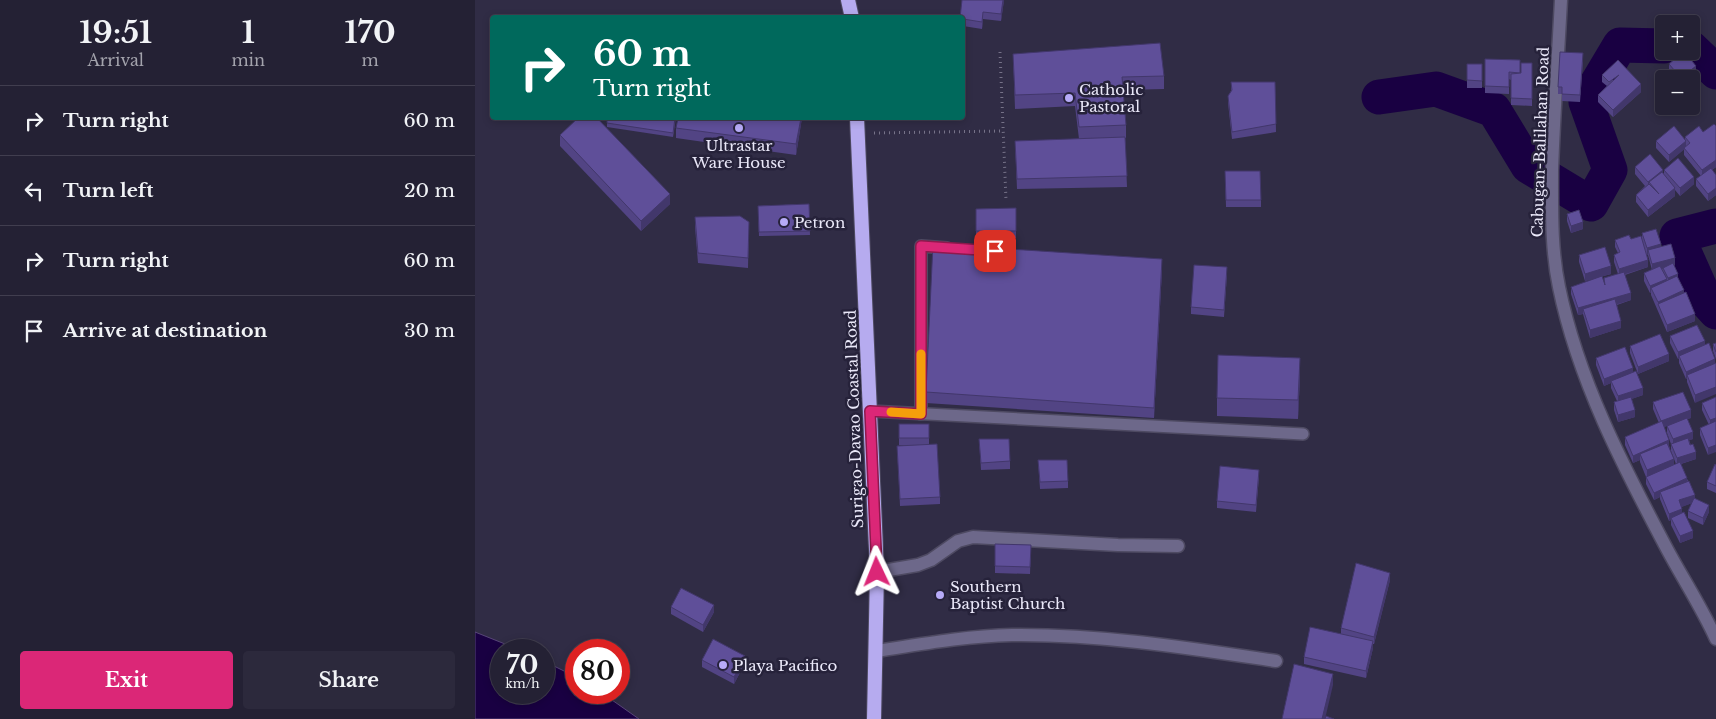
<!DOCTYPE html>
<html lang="en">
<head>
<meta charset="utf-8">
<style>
	body { margin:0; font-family:"Libre Baskerville",serif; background:#2c293c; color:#f1f3f6; height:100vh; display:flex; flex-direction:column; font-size:19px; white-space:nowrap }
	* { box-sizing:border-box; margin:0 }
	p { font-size:16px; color:#a3a3ac }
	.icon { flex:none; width:28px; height:28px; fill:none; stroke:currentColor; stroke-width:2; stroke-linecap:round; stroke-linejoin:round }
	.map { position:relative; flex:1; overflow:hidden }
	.drawer { display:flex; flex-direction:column; background:#242134; width:475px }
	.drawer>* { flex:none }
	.hud { position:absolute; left:15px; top:15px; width:475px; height:105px; border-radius:5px; box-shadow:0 2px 8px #0003,0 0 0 1px #413e4f; background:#00695c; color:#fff; overflow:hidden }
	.fabs { position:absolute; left:1180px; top:15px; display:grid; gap:10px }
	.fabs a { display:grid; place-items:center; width:45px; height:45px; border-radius:5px; background:#242134; box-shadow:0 2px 8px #0003,0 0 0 1px #413e4f; font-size:25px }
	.speed { position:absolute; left:15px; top:639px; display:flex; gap:10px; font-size:25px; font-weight:700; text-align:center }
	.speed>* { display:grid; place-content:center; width:65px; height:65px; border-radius:50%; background:#242134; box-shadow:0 2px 8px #0003,0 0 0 1px #413e4f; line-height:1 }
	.speed small { font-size:12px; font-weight:400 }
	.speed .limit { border:8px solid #d22; background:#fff; color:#111 }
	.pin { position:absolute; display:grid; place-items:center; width:42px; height:42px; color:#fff; margin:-21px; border-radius:10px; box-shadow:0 2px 8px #0006 }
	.me { position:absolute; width:55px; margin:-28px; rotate:358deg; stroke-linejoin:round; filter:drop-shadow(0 0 4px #0008) }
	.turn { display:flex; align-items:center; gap:18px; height:105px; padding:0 20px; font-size:22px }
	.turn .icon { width:65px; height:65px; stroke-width:2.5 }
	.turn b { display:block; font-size:35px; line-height:42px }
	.eta { display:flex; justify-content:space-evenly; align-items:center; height:85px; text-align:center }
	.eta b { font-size:30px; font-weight:800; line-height:35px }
	.primary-button { display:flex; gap:10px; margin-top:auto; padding:10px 20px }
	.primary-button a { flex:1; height:58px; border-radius:5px; background:#db2777; color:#fff; font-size:20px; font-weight:800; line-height:58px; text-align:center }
	.primary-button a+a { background:#2c293c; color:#f1f3f6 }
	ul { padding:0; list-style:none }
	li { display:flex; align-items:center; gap:15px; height:70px; padding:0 20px; border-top:1px solid #413e4f }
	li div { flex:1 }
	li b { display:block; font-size:19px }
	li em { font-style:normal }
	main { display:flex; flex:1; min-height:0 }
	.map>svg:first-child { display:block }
	.water { fill:#190042; stroke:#584679 }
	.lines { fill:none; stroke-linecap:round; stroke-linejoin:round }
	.river { stroke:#190042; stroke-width:35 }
	.service-casing { stroke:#4e4a62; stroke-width:14 }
	.minor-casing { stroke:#4e4a62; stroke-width:15 }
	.tertiary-casing { stroke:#4e4a62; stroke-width:15 }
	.trunk-casing { stroke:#4e4a62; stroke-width:16 }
	.path { stroke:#767288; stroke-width:3; stroke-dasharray:1 4; stroke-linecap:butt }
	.service { stroke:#6d688a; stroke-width:11 }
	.minor { stroke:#6d688a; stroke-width:12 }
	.tertiary { stroke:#6d688a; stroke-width:12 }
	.trunk { stroke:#b6abef; stroke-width:14 }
	.wall { fill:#524484; fill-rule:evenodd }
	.shaded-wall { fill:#42376b }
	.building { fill:#5f4f99; stroke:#42376b }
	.route-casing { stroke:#8e194d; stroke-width:12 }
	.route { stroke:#db2777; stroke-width:9 }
	.slow { stroke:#f59e0b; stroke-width:9 }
	.poi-dot { fill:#b7abf8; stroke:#26223a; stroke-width:2 }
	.labels { text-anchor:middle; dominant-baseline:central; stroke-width:5; stroke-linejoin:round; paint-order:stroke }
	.poi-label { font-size:15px; fill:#eae8f9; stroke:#26223a; text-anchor:start }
	.street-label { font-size:15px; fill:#eae8f9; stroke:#26223a }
</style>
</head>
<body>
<main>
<section class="drawer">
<div class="eta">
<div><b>19:51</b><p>Arrival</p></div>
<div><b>1</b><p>min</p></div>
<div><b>170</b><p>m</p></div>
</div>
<ul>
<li><svg class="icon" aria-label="right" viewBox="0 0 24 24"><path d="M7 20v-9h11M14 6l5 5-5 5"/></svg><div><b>Turn right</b></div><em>60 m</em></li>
<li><svg class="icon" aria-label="left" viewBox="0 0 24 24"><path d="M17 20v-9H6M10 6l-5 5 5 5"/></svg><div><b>Turn left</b></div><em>20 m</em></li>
<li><svg class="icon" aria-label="right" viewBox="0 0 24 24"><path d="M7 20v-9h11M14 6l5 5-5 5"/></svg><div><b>Turn right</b></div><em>60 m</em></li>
<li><svg class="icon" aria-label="arrive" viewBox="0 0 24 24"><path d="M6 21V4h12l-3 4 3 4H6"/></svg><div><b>Arrive at destination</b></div><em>30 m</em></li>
</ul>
<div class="primary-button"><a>Exit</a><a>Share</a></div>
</section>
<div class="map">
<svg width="1241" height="719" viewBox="0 0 1241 719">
	<rect width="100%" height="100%" fill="#302c45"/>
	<polygon class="water" points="0,632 45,650 26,650 26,692 69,692 69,661 101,677 101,692 127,693 164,719 0,719"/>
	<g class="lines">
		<g class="river">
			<polyline points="1216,48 1241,72"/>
			<polyline points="904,97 961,89 1019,110 1053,166 1116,204 1135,170 1111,102 1145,45 1189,46"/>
			<polyline points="1241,226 1202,236 1231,301 1241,312"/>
		</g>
		<defs>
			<g id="service">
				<polyline points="395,411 828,434"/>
				<polyline points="446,414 446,246 472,248"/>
			</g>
			<g id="minor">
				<polyline points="402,572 443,565 456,560 483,541 498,537 643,545 703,546"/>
				<path d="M402,651C447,644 492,636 537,635C626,634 714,648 801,661"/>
			</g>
			<path id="tertiary" d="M1086,0C1083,57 1079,114 1077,170C1077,210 1076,249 1084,287C1103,380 1148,466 1192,549C1208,579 1227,608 1241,639"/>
			<g id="trunk">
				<polyline points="373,0 377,18"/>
				<polyline points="382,118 402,572 399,719"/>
			</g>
		</defs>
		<use href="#service" class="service-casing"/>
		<use href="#minor" class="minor-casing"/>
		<use href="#tertiary" class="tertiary-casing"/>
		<use href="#trunk" class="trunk-casing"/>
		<g class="path">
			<polyline points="525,52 531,200"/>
			<polyline points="399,133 528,131"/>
		</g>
		<use href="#service" class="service"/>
		<use href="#minor" class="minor"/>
		<use href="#tertiary" class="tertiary"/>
		<use href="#trunk" class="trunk"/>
	</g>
	<g class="wall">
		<polygon points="529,0 526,21 508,19 507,29 488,26 488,18"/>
		<polygon points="538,54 689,76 689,89 648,90 651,125 651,138 650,138 652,187 542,189 540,141 604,139 600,106 540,109"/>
		<polygon points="1010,59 1045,60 1045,73 1057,63 1057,106 1036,105 1036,80 1034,79 1034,94 1010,93"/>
		<polygon points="1108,61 1105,102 1087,101 1087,94 1083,94 1083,87"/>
		<rect x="992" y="64" width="15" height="24"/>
		<polygon points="1194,64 1221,73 1214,79 1201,79 1194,71"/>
		<polygon points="1127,75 1166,92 1138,117 1123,102 1123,95 1132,86 1127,82"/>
		<polygon points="756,82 800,82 801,132 757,139 753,103 753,96 756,91"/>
		<polygon points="132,118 201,118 198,137 132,127"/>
		<polygon points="327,118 321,155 201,138 201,128"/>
		<polygon points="1241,126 1241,167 1237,170 1241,175 1241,195 1233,201 1221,186 1221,179 1226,176 1209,155 1209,149 1194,162 1181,148 1181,141 1210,140 1210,137 1228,132"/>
		<polygon points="85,135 195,204 166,231 85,146"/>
		<polygon points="1160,167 1188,173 1189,175 1189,170 1219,184 1205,196 1200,190 1200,196 1173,217 1161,202 1161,195 1170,186 1160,174"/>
		<polygon points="750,171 786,200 786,207 751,207"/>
		<polygon points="334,204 335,235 284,236 283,206"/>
		<polygon points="541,208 541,238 501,238 501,209"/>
		<polygon points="1092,214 1108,229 1096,233 1092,221"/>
		<polygon points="220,217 274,222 273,268 223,263 220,227"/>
		<polygon points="1167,233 1186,247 1200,265 1199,265 1203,278 1220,321 1192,332 1176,295 1176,293 1175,293 1169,281 1169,273 1177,270 1173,255 1172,255 1173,267 1150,275 1156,300 1142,305 1146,328 1115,338 1108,314 1103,315 1096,294 1096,287 1129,282 1129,278 1143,274 1139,262 1139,255 1143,253 1140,247 1140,240 1156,239 1167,240"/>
		<polygon points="1104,255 1136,274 1110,281 1104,262"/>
		<polygon points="687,270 679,418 451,403 451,392"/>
		<polygon points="752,274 749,317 716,314 716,307"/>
		<polygon points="1222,325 1220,403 1212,382 1212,378 1211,379 1204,363 1204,359 1203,359 1195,343 1195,336"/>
		<polygon points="1241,343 1241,359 1238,351 1238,344"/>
		<polygon points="1155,346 1194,361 1163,374 1155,353"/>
		<polygon points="1121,358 1158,373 1168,395 1156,399 1160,417 1143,422 1139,410 1139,402 1142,401 1136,388 1136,383 1129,386 1121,365"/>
		<polygon points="825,376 823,419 742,416 742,398"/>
		<polygon points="1241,397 1233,455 1225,435 1225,428 1234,425 1227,410 1227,403"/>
		<path d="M1178,402L1216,418L1212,419L1218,439L1214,440L1221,459L1206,464L1220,498L1234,512L1228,525L1213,518V511L1217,503L1206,507L1207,513L1218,538L1205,543L1196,525V520L1194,521L1185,499V497L1179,500L1171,484V477L1165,462V460L1158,463L1150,445V437L1184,423L1178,409ZM1196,424L1192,426V433L1196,444V451L1201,464H1199L1189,427Z"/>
		<polygon points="424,424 454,424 454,445 465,497 465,504 425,506 422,446 436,445 424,445"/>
		<polygon points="504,439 535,461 535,469 506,470"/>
		<polygon points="563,460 593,481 593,488 565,489"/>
		<polygon points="1241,465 1241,493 1232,489 1232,482"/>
		<polygon points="784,477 781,512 742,508 742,501"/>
		<polygon points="520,544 556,545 555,574 520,573"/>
		<polygon points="915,580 899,644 898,644 898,648 891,678 829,664 829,657 866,634 866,628"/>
		<polygon points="196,607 239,612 228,632 196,614"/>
		<polygon points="227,660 270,663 259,684 227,667"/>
	</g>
	<g class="shaded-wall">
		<polygon points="528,0 529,0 526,21 526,14"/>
		<polygon points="508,12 508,19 507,29 507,22"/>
		<polygon points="1221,66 1221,73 1214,79 1206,79"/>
		<polygon points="1166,84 1166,92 1138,117 1138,110"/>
		<polygon points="326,118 327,118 321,155 321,144"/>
		<polygon points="1211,141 1211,148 1194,162 1194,155"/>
		<polygon points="1241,160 1241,167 1227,177 1227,170"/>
		<polygon points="1188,170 1188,177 1174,182 1174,188 1173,189 1173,182"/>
		<polygon points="1219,177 1219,184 1205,196 1205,188"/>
		<polygon points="1200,188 1200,196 1173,217 1173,210"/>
		<polygon points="1241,188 1241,195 1233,201 1233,194"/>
		<polygon points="195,194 195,204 166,231 166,221"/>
		<polygon points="1108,222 1108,229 1096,233 1096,226"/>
		<polygon points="1186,244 1186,251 1173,250 1173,255 1172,255 1172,248"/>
		<polygon points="1200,258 1200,265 1177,272 1177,264"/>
		<polygon points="687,259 687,270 679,418 679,408"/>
		<polygon points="1173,260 1173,267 1144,276 1144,269"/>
		<polygon points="1136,266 1136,274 1110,281 1110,274"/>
		<polygon points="1203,274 1203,281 1193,286 1193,278"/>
		<polygon points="1192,279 1192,286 1176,288 1176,293 1175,293 1175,286"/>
		<polygon points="1209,290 1209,297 1183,304 1183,309 1183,302"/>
		<polygon points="1156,293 1156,300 1110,314 1108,309 1108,314 1103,315 1103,308"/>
		<polygon points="1220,314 1220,321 1192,332 1192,325"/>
		<polygon points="1146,321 1146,328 1115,338 1115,330"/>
		<polygon points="1230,341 1230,348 1204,356 1204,359 1203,359 1203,352"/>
		<polygon points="1194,354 1194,361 1163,374 1163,367"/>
		<polygon points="825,358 825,376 823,419 823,400"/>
		<polygon points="1240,359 1240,366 1212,375 1212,378 1211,379 1211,372"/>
		<polygon points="1158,368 1158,375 1136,381 1136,383 1129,386 1129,379"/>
		<polygon points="1241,387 1241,394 1220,403 1220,395"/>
		<polygon points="1168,388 1168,395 1143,404 1143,396"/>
		<polygon points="1160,410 1160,417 1143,422 1143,415"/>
		<polygon points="1216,410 1216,418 1186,428 1186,421"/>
		<polygon points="1241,418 1241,425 1235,427 1235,420"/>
		<polygon points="1218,432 1218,439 1198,446 1198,439"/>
		<polygon points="1194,440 1194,447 1165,454 1165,460 1158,463 1158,456"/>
		<polygon points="1241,445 1241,452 1233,455 1233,448"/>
		<polygon points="1221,452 1221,459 1202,465 1202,458"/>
		<polygon points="1199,459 1199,467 1172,477 1172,470"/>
		<polygon points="1212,478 1212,485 1185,492 1185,497 1179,500 1179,493"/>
		<polygon points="1220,495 1220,502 1204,508 1204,500"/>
		<polygon points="1234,505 1234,512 1228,525 1228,518"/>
		<polygon points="1207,509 1207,516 1196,518 1196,520 1194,521 1194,514"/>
		<polygon points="1218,531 1218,538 1205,543 1205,536"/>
		<polygon points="915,573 915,580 899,644 899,637"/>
		<polygon points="239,605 239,612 228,632 228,625"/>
		<polygon points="898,641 898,648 891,678 891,671"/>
		<polygon points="270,656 270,663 259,684 259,677"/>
		<polygon points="858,674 858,685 850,719 847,719"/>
	</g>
	<g class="building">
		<polygon points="487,0 528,0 526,14 508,12 507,22 488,19 488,18 485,18"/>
		<polygon points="685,43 689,76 647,77 651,125 604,127 600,93 540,95 538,54"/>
		<polygon points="1209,51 1221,66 1206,78 1194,64"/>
		<polygon points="1085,52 1108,53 1105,95 1087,94 1087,87 1083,87"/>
		<polygon points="1010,59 1045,60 1045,73 1034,72 1034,87 1010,86"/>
		<polygon points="1143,60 1166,84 1138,110 1123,95 1144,75 1134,82 1127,75"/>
		<polygon points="1046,63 1057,63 1057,99 1036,98 1036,74 1046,73"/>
		<polygon points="992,64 1007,64 1007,81 992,80"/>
		<polygon points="756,82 800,82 801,124 757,132 753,96 757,90"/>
		<polygon points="103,118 122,118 195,194 166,221 85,135"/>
		<polygon points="132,118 200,118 198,133 132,123"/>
		<polygon points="203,118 326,118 321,144 201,128"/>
		<polygon points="1239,124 1241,126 1241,160 1227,170 1209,148 1215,143 1210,137 1224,126 1228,132"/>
		<polygon points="1199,126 1211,141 1194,155 1181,141"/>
		<polygon points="650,137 652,176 542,179 540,141"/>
		<polygon points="1175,154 1188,170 1173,182 1160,167"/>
		<polygon points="1203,158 1219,177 1205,188 1189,170"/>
		<polygon points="1236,168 1241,175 1241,188 1233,194 1221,179"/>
		<polygon points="750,171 785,171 786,200 751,200"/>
		<polygon points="1187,172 1200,188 1173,210 1161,195 1174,184 1184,194 1174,182"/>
		<polygon points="334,204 335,231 284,232 283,206"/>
		<polygon points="541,208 541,231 501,231 501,209"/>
		<polygon points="1104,210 1108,222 1096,226 1092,214"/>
		<polygon points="265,216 274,222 273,258 223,253 220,217"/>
		<polygon points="1181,229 1186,244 1172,248 1167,233"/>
		<polygon points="1154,235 1156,239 1166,236 1173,260 1144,269 1139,255 1145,252 1140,240"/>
		<polygon points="458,244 687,259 679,408 451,392"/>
		<polygon points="1196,244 1200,258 1177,264 1173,250"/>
		<polygon points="1130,247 1136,266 1110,274 1104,255"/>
		<polygon points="1198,263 1203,274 1193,278 1188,268"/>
		<polygon points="719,265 752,267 749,310 716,307"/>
		<polygon points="1185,266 1192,279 1175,286 1169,273"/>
		<polygon points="1149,272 1156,293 1103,308 1096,287 1127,276 1130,285 1129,278"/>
		<polygon points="1202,276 1209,290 1183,302 1176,288"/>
		<polygon points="1211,292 1220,314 1192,325 1183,304"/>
		<polygon points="1140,299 1146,321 1115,330 1108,309"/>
		<polygon points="1222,325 1230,341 1203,352 1195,336"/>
		<polygon points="1185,334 1194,354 1163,367 1155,346"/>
		<polygon points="1234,343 1240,359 1211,372 1204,356"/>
		<polygon points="1241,343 1241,352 1238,344"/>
		<polygon points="1150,347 1158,368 1129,379 1121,358"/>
		<polygon points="743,355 825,358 823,400 742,398"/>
		<polygon points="1241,363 1241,387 1220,395 1212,375"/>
		<polygon points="1161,371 1168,388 1143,396 1136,381"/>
		<polygon points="1208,392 1216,410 1186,421 1178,402"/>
		<polygon points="1156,397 1160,410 1143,415 1139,402"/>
		<polygon points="1241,397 1241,418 1235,420 1227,403"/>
		<polygon points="1212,418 1218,432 1198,439 1192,426"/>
		<polygon points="1187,421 1194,440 1158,456 1150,437"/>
		<polygon points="1241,421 1241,445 1233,448 1225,428"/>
		<rect x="424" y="424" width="30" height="14"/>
		<polygon points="1213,438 1215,445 1218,444 1221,452 1202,458 1196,444"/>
		<polygon points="504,439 534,439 535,461 506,463"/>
		<polygon points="1192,443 1199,459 1172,470 1165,454"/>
		<polygon points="462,444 465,497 425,499 422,446"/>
		<polygon points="563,460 592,460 593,481 565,482"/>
		<polygon points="1205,462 1212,478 1179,493 1171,477"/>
		<polygon points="1240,464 1241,465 1241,486 1232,482"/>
		<polygon points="745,466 784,470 781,505 742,501"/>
		<polygon points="1214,481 1220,495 1204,500 1207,509 1194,514 1185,492"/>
		<polygon points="1219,498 1234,505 1228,518 1213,511"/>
		<polygon points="1209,512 1218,531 1205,536 1196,518"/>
		<polygon points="520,544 556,545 555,567 520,566"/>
		<polygon points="881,563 915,573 899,637 866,628"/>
		<polygon points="206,588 239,605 228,625 196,607"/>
		<polygon points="835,627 898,641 891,671 829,657"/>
		<polygon points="238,639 270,656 259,677 227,660"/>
		<polygon points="819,664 858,674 847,719 807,719"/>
		<polygon points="851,716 859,719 850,719"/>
	</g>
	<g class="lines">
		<defs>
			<polyline id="route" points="402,572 395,411 446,414 446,246 520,251"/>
		</defs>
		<use href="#route" class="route-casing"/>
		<use href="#route" class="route"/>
		<polyline class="slow" points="416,412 446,414 446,354"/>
	</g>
	<g class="poi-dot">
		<circle cx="594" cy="98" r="5"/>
		<circle cx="264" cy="128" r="5"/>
		<circle cx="309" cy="222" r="5"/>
		<circle cx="465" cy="595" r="5"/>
		<circle cx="248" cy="665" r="5"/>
	</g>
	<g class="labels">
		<g class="poi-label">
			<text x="604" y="89">Catholic<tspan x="604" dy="17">Pastoral</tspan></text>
			<text x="264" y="145" text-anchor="middle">Ultrastar<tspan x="264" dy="17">Ware House</tspan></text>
			<text x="319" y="222">Petron</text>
			<text x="475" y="586">Southern<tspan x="475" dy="17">Baptist Church</tspan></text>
			<text x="258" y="665">Playa Pacifico</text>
		</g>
		<g class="street-label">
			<text transform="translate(1065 142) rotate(-88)">Cabugan-Balilahan Road</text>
			<text transform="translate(379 419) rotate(-92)">Surigao-Davao Coastal Road</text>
		</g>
	</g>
</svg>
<div class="fabs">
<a>+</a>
<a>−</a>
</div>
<div class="speed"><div>70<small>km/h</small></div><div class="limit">80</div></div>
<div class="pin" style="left:520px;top:251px;background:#d93025"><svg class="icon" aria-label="arrive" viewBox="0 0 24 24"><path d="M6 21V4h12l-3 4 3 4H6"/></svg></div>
<svg class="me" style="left:402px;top:572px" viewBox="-20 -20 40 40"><path d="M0-17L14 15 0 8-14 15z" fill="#db2777" stroke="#fff" stroke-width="4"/></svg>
<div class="hud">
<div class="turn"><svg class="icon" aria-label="right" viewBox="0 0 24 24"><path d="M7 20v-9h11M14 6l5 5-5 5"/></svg><div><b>60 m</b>Turn right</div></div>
</div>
</div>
</main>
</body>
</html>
